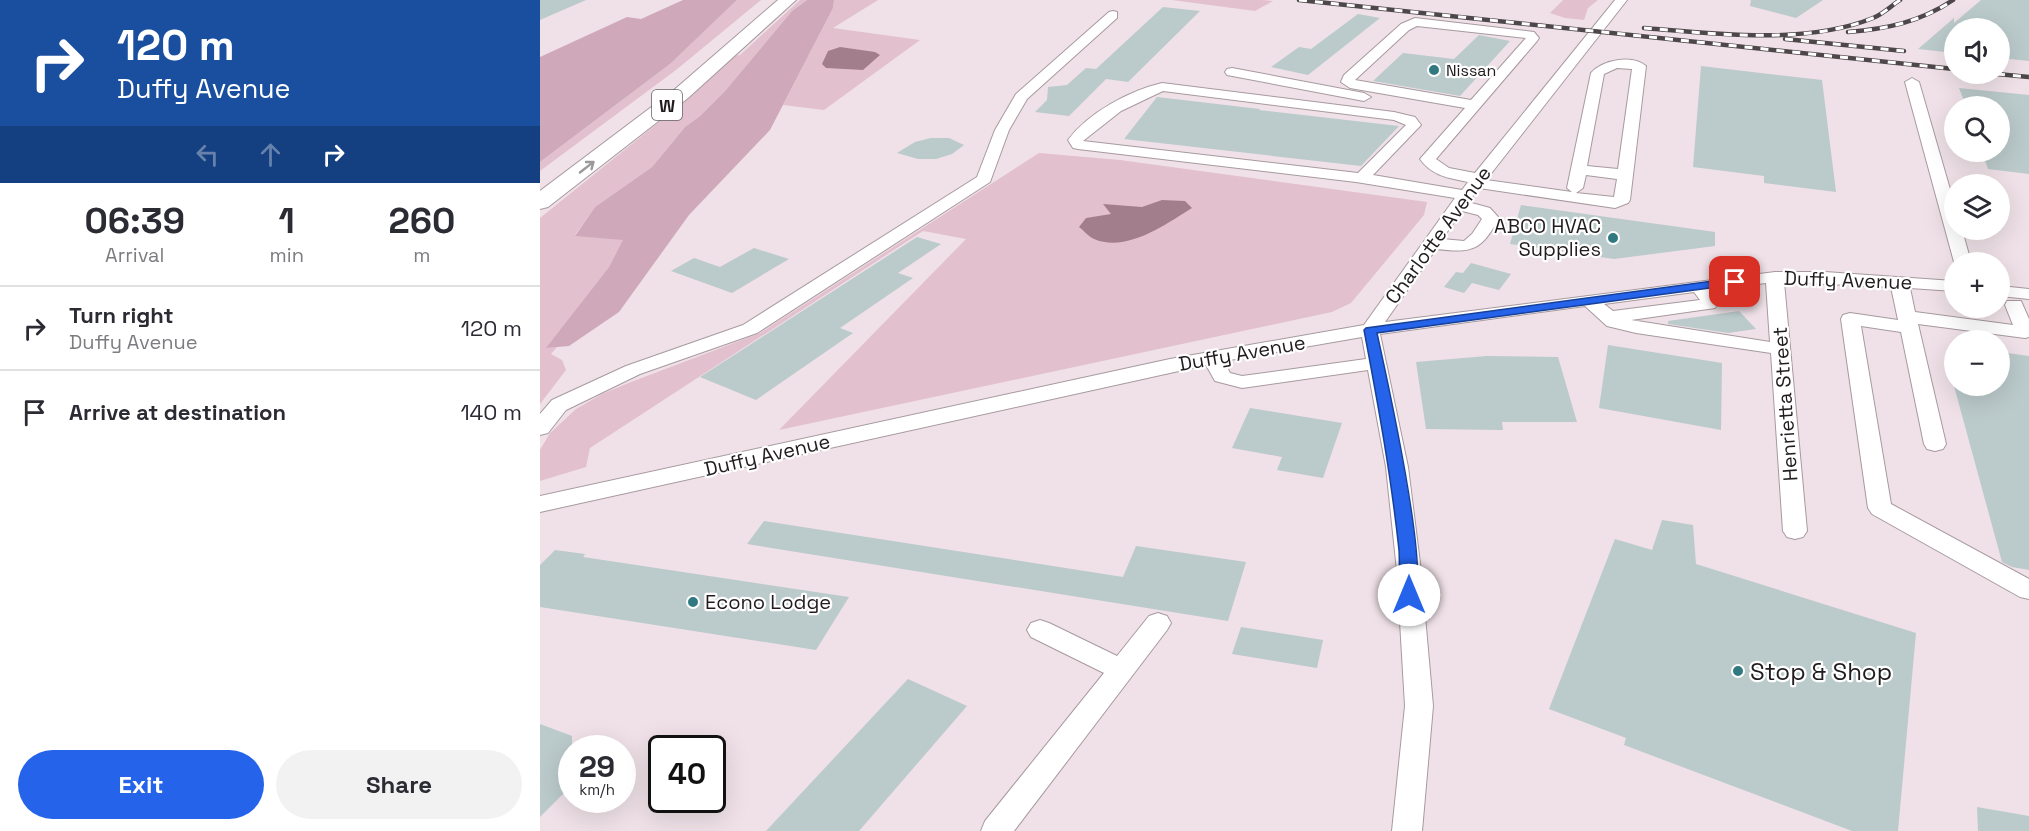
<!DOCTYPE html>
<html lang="en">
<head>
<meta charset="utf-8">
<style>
	body { margin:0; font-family:"Space Grotesk",sans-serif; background:#f2f2f3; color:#2b2b33; height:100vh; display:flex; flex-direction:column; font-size:22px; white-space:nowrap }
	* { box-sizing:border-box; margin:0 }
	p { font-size:20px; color:#7c7c81 }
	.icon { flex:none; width:33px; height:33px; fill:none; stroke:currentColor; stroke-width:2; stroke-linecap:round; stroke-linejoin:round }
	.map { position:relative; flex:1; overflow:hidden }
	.side { display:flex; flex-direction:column; background:#fff; width:540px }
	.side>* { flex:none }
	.hud { background:#1a4fa0; color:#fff; overflow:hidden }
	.fabs { position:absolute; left:1404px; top:18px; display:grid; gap:12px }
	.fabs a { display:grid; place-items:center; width:66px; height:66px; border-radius:50%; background:#fff; box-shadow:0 6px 24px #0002; font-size:30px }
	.speed { position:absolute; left:18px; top:735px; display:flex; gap:12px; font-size:30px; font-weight:700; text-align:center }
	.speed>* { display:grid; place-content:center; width:78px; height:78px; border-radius:50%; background:#fff; box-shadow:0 6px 24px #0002; line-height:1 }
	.speed small { font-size:15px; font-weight:400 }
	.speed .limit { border:3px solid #111; border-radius:9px; background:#fff; color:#111 }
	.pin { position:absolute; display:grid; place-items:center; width:51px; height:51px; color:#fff; margin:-26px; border-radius:12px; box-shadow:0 3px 9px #0006 }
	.me { position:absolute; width:66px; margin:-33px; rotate:0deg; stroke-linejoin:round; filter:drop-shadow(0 0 4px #0008) }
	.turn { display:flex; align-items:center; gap:21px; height:126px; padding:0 18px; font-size:27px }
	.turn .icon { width:78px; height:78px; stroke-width:2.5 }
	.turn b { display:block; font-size:42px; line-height:51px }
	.lanes { display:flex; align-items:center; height:57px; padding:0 18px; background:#0003; justify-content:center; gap:30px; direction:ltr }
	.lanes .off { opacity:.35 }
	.eta { display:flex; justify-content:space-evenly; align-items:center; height:102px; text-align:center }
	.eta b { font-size:36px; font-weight:700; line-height:42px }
	.button { display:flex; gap:12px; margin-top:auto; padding:12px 18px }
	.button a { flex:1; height:69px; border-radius:36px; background:#2563eb; color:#fff; font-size:24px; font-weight:700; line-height:69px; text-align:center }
	.button a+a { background:#f2f2f3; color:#2b2b33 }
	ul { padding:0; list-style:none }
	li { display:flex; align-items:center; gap:18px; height:84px; padding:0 18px; border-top:2px solid #e1e1e2 }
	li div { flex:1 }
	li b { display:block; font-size:22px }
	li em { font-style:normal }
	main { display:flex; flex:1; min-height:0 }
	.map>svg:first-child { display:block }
	.green { fill:#e3c0ce }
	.forest { fill:#cfa9b9 }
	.water { fill:#a27e8d }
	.building { fill:#bbcacb }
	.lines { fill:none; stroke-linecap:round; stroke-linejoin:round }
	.minor-casing { stroke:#a79a9f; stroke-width:2 }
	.highway-casing { stroke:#a79a9f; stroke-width:2 }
	.minor { fill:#fff; fill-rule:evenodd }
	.highway { fill:#fff; fill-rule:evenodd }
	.rail-casing { stroke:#4e474a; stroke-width:4.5 }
	.rail { stroke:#fff; stroke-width:3; stroke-dasharray:8; stroke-linecap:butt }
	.oneway { stroke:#9b999a }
	.route { fill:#2563eb; stroke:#184099; stroke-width:1.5 }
	.poi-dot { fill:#307980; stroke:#fff; stroke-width:2 }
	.labels { text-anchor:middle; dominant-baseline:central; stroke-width:4.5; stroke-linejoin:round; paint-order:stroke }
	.far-poi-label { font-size:16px; fill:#211c1e; stroke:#fff; text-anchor:start }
	.shield { fill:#fff; stroke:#646062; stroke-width:1.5 }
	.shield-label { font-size:18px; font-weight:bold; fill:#211c1e }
	.poi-label { font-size:20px; fill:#211c1e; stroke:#fff; text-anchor:end }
	.street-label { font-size:20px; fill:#211c1e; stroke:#fff }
	.near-poi-label { font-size:24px; fill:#211c1e; stroke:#fff; text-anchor:start }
</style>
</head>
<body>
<main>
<section class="side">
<div class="hud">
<div class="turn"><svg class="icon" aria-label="right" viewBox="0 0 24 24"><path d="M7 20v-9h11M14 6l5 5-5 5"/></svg><div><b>120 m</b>Duffy Avenue</div></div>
<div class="lanes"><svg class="icon off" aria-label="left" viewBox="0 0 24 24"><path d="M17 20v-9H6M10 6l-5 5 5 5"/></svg><svg class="icon off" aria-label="ahead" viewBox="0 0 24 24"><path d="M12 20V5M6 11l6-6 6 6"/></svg><svg class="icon" aria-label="right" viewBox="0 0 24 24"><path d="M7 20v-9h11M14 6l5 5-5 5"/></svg></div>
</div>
<div class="eta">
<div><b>06:39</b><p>Arrival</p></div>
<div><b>1</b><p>min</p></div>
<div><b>260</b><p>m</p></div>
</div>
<ul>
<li><svg class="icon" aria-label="right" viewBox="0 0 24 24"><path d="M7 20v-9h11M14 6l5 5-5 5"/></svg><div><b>Turn right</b><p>Duffy Avenue</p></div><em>120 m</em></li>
<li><svg class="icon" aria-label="arrive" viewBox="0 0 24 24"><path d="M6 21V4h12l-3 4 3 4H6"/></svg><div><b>Arrive at destination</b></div><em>140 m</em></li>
</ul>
<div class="button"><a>Exit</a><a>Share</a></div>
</section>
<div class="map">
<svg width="1489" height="831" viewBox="0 0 1489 831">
	<rect width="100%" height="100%" fill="#efe1e7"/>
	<g class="green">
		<polygon points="197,0 221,0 136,70 0,171 0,162 130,64"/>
		<polygon points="260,0 267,0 252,11 185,91 160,116 145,127 112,167 55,207 35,235 84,239 69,267 7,348 17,347 11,354 22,360 26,370 0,404 0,218 134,110 191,56 200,55"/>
		<polygon points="294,0 338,0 293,28 380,40 284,110 243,105 293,8"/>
		<polygon points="632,0 723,0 733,1 715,11"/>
		<polygon points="1023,0 1058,0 1048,8 1044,20 1025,18 1010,13"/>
		<polygon points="499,153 580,160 887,202 884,215 811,303 792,312 239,430 426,239 383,231 50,448 46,467 0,481 0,450 10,433 36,409 62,394 91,382 220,333"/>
	</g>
	<g class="forest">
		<polygon points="143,0 197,0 130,64 0,162 0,57 87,17 101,19"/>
		<polygon points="267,0 294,0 293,8 230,130 149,215 79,312 29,346 6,348 69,267 83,240 35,236 55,207 112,167 145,127 160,116 185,91 252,11"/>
	</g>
	<g class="water">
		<polygon points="300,47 335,52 340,55 323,70 286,68 282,64 288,51"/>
		<path d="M622,200L645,201L652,208C626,224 587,253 554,239C549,237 543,230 539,227L546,218L571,214L563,204L602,207Z"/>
	</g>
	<g class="building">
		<polygon points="0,0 46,0 0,20"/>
		<polygon points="1211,0 1283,0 1256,18 1210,6"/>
		<polygon points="1441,0 1489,0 1489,61 1460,58 1460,28 1414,28 1414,53 1378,49 1414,18 1414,23"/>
		<polygon points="623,7 660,11 588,82 566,79 529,116 495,112 507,100 508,87 527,85 546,68 556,69"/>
		<polygon points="818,14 840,18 768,75 731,67 759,47 771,49"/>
		<polygon points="939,35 970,41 920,96 833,81 863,53 914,59"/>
		<polygon points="1161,66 1282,80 1296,192 1224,183 1224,176 1153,167"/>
		<polygon points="1419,88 1489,95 1489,174 1448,169 1442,152 1460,152 1460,106 1426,106"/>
		<polygon points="617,97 720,109 719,110 859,126 821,166 584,139"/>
		<polygon points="391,138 409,138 424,145 412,154 396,159 378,159 357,153 375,142"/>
		<polygon points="981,205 1175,232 1175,246 1074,259 970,244"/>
		<polygon points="377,237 401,244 358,273 373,278 300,328 313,333 216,400 160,377"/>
		<polygon points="214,248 249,259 192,293 131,271 154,258 180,267"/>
		<polygon points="931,263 971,274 959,290 932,283 924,293 904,287 916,272 923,273"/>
		<polygon points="1199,311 1216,329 1188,333 1128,324 1128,321"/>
		<polygon points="1068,345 1182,363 1181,430 1059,408"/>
		<polygon points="1460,352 1489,356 1489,570 1472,567 1462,562 1414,386 1460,386"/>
		<polygon points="947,356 1018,357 1037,422 962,422 963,430 886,429 876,362"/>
		<polygon points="710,408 802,423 783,478 737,470 742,457 692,448"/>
		<polygon points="1122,520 1153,525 1156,564 1376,633 1358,831 1312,831 1084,745 1086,738 1009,709 1075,539 1112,550"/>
		<polygon points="224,521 583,577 596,546 706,562 688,621 207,544"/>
		<polygon points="15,550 45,554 43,557 309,597 276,650 0,607 0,565"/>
		<polygon points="701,627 783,640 777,668 692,654"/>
		<polygon points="368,679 427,706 319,831 226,831"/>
		<polygon points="0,724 32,736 32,785 0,817"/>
		<polygon points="1437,807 1489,816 1489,831 1438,831"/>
	</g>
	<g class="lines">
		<defs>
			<g id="minor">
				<path d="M1075,0H1087L946,180L1032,192L1027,188L1051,73C1062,60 1092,54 1106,66L1090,200L1088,203L1075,208L939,188L928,202L950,208L959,218C941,251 933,253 896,249L845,322L1235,272H1285L1414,281V291L1370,288L1375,312L1473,325L1465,305L1467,301H1481L1489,319V337L1485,338L1378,324L1406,444L1403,449L1395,451L1387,449L1384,444L1361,332L1321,326L1351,504L1489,579V599L1480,597L1332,514L1328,508L1301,319L1303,315L1310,313L1358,320L1351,287L1244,282L1267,531L1263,537L1255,539L1247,537L1243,531L1231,353L1096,333L1067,326L1045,306L840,334L868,467L881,571L893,706L882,831H852L865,706L857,571L846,467L828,370L702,388L675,381L666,365L0,512V496L630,359L824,325L915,198L816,182L538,149L533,148L528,140C549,112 589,91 622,83L854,112L875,117L881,125L833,175L922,190L928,182C909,178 892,176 880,159L925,108L810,88L801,82L804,75L861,24L875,18L994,32L999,38L997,41L896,159L909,168L935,173ZM877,26L986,38L931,100L815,80L869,30ZM1077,68L1092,69L1078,169L1047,166L1064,74ZM623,91L854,120L866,125L818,173L543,141L581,111ZM1046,175L1077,179L1074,197L1036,193L1043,188ZM922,211L938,215L942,219L932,234L924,241L902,239ZM1226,283L1230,342L1091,320L1175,308L1180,301L1172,290ZM1154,292L1160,300L1073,311L1064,304ZM822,337L826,359L702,376L690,373L684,361Z"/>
				<polygon points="573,11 577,12 577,18 487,99 469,130 450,182 217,333 100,374 26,410 8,433 0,435 0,414 12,400 86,366 203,325 437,177 455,130 476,94 569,12"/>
				<polygon points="692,68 824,93 831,97 824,101 687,75 685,72 687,69"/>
				<polygon points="1372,78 1379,82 1414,203 1414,230 1422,230 1431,262 1414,262 1365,82"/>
				<polygon points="1460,286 1489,289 1489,299 1460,296"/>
				<polygon points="618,613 627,616 631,623 627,630 474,831 441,831 445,821 564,673 491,637 487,630 491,623 500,620 509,623 577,656 609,616"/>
			</g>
			<polygon id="highway" points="238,0 256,0 148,98 8,207 0,209 0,191 134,90"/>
		</defs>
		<use href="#minor" class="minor-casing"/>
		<use href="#highway" class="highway-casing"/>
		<use href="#minor" class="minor"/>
		<use href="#highway" class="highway"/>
		<defs>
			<g id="rail">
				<polyline points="759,0 1414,69"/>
				<path d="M1104,28C1175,34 1266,45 1333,18C1343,14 1351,6 1360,0"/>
				<path d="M1308,32C1346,29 1381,22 1413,0"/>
				<polyline points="1245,39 1364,51"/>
				<polyline points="1457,74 1489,77"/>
			</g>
		</defs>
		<use href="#rail" class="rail-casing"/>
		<use href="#rail" class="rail"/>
	</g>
	<defs><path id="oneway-shaft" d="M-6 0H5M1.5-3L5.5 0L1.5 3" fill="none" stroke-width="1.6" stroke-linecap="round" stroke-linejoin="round" transform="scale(1.5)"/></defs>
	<use class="oneway" href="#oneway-shaft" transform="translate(47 167) rotate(-38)"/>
	<path class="route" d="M1195,278L1200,282L1199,284L837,333C846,374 890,572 874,600H863C858,591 860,562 859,550C851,475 838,404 824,330L826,328Z"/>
	<g class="poi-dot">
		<circle cx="894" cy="70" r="6"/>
		<circle cx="1073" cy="238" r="6"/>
		<circle cx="153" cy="602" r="6"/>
		<circle cx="1198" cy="671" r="6"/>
	</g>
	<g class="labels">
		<g class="far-poi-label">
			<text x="906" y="70">Nissan</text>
		</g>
		<rect class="shield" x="112" y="90" width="30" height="30" rx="4.5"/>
		<g class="shield-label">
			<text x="127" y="105">W</text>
		</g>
		<g class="poi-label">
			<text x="1061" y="226">ABCO HVAC<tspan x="1061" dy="23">Supplies</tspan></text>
			<text x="165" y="602" text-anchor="start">Econo Lodge</text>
		</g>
		<g class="street-label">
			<text transform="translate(898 235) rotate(-54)">Charlotte Avenue</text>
			<text transform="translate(1308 280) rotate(2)">Duffy Avenue</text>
			<text transform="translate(702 353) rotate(-10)">Duffy Avenue</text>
			<text transform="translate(1245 404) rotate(-94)">Henrietta Street</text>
			<text transform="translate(227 455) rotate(-13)">Duffy Avenue</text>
		</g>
		<g class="near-poi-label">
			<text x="1210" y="671">Stop &amp; Shop</text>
		</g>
	</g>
</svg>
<div class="fabs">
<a><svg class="icon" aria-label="sound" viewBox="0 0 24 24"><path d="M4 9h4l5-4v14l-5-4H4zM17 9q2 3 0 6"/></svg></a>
<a><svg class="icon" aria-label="search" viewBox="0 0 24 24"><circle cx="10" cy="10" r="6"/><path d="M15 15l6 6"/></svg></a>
<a><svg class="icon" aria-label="layers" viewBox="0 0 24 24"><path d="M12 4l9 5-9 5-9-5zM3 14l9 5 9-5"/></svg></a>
<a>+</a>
<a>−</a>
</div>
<div class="speed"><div>29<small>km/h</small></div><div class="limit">40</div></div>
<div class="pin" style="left:1195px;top:282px;background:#d93025"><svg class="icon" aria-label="arrive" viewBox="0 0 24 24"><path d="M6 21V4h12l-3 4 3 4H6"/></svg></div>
<svg class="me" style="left:869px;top:595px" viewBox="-20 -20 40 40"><circle r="19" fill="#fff"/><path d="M0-13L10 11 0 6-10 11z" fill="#2563eb"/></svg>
</div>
</main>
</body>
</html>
